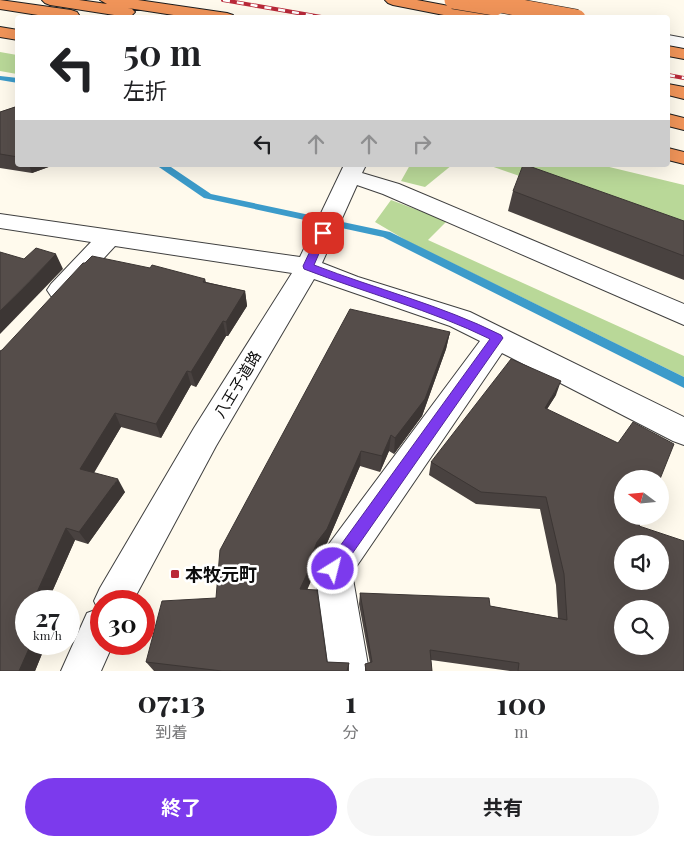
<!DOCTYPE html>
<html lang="ja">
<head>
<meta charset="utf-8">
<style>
	body { margin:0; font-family:"Playfair Display","Noto Sans JP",serif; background:#f6f6f6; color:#202124; height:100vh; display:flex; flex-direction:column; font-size:19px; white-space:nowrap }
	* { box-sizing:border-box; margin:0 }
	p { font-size:16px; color:#757577 }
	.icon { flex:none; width:28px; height:28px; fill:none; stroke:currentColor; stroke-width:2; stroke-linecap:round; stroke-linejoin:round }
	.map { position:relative; height:671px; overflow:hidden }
	.side { display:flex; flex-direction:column; background:#fff; flex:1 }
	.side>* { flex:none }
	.banner { position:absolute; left:15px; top:15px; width:655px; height:152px; border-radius:5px; box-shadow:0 5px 20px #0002; background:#fff; color:#202124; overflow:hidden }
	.needle { width:32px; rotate:286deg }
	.buttons { position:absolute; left:614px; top:470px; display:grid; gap:10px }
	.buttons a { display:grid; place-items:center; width:55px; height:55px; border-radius:50%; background:#fff; box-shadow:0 5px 20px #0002; font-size:25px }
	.speed { position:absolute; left:15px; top:590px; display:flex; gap:10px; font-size:25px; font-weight:700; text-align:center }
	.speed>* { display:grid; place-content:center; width:65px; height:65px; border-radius:50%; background:#fff; box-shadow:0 5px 20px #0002; line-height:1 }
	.speed small { font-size:12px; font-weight:400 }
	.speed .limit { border:8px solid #d22; background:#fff; color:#111 }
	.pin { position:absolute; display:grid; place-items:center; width:42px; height:42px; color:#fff; margin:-21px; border-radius:10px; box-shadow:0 2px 8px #0006 }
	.me { position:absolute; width:55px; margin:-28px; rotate:36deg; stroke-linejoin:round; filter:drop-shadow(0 0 4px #0008) }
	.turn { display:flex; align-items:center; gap:18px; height:105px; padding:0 25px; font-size:22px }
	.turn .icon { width:65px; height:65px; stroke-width:2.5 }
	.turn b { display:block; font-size:35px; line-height:42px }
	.lanes { display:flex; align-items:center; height:48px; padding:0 25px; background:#0003; justify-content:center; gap:25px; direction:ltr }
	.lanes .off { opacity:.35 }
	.eta { display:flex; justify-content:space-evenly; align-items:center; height:85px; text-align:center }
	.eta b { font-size:30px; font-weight:700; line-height:35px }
	.primary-button { display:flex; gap:10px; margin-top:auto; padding:10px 25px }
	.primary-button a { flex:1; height:58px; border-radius:30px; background:#7c3aed; color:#fff; font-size:20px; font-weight:700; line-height:58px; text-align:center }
	.primary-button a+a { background:#f6f6f6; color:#202124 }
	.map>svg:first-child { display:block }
	.forest { fill:#b9d898 }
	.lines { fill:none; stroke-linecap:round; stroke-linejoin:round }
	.stream { fill:#3c9bca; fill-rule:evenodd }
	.minor-casing { stroke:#404040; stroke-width:2 }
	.highway-casing { stroke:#1e1e1e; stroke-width:2 }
	.minor { fill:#fff; fill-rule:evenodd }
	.highway { fill:#f09459; fill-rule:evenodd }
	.rail-casing { stroke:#b92939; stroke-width:4 }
	.rail { stroke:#fff; stroke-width:2.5; stroke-dasharray:7; stroke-linecap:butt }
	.highway-bridge-casing { stroke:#1e1e1e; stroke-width:18; stroke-linecap:butt }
	.highway-bridge { stroke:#f09459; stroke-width:17 }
	.wall { fill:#494240 }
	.shaded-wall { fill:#3c3634 }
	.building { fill:#554d4a; stroke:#3c3634; fill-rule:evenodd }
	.route { fill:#7c3aed; stroke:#51269a }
	.poi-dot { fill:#b92939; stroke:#fff; stroke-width:2 }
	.labels { text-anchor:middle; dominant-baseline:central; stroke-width:5; stroke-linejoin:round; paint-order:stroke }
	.street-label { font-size:15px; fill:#0d0d0d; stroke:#fff }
	.near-poi-label { font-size:18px; font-weight:bold; fill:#0d0d0d; stroke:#fff; text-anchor:start }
</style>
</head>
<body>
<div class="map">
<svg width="684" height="671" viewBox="0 0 684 671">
	<rect width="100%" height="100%" fill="#fffaed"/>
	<g class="forest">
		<polygon points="0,52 17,55 17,74 0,71"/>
		<polygon points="410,165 452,165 425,187 401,181"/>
		<polygon points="488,165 601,165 684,185 684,233"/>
		<polygon points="391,200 447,221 428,240 684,356 684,377 409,242 375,222"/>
	</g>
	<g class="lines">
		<g class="stream">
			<polygon points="0,76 18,78 18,83 0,80"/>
			<polygon points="156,165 168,165 211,194 390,232 684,377 684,388 383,237 204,198"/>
		</g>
		<defs>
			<g id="minor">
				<polygon points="668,35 684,38 684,48 668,45"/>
				<polygon points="344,165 366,165 362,173 399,184 684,304 684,325 383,194 357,185 322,263 358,277 470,312 684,417 684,445 673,441 502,353 352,573 369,671 329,671 315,569 320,556 480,341 450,326 314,279 216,446 133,601 101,601 101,644 113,644 101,671 61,671 87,613 98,609 94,601 100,588 194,428 292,273 115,246 69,296 60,299 51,296 47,290 51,284 91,242 0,228 0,214 300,257"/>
			</g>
			<g id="highway">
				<polygon points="0,0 71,10 77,12 79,15 77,18 57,18 0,9"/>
				<polygon points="42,0 79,0 107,4 100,0 138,0 227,13 233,15 235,18 193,18 128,8 132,9 135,12 132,15 127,17 50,5 45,3"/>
				<polygon points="385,0 417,0 486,13 492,15 494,18 459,18 393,5 388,3"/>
				<polygon points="0,27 18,30 18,40 0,37"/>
				<polygon points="668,46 684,49 684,59 668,56"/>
				<polygon points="668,84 684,87 684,99 668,95"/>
				<polygon points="668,114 684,118 684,130 668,126"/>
				<polygon points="668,148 684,152 684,164 668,160"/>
			</g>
		</defs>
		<use href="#minor" class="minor-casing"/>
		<use href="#highway" class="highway-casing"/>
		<use href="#minor" class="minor"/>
		<use href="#highway" class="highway"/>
		<defs>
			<g id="rail">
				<polyline points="223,0 327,18"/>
				<polyline points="668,75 684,78"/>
			</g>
		</defs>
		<use href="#rail" class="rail-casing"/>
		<use href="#rail" class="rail"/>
		<defs>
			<g id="highway-bridge">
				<polyline points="453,0 495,7"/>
				<polyline points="477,0 577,18"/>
			</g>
		</defs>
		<use href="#highway-bridge" class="highway-bridge-casing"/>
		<use href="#highway-bridge" class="highway-bridge"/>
	</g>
	<g class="wall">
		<polygon points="18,106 18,165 54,165 32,173 0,168 0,112"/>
		<polygon points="513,191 684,221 684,280 508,211"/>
		<polygon points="205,279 206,282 245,291 247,306 228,336 226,336 196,387 191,385 161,438 121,427 94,473 125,492 88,544 75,540 48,601 26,601 46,644 35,671 0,671 0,351"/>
		<polygon points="450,332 446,349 422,416 394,454 389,451 380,472 360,466 327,543 318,555 313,568 314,574 307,589 327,662 349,663 349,671 154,671 146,662 216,598"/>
		<polygon points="556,395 547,409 639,526 684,671 510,671 431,660 432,671 365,671 365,664 370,663 359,604 360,593 490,606 558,618 556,585 540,509 476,504 429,475 431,462"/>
	</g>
	<g class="shaded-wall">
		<polygon points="29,165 54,165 32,173"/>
		<polygon points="56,254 63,269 0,334 0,311"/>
		<polygon points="245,291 247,306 228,336 226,322"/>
		<polygon points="223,321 226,336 196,387 191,372"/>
		<polygon points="450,332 446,349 422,416 394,454 395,438"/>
		<polygon points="187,371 191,385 161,438 156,424"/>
		<polygon points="561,381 556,395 539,422 545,408"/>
		<polygon points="115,413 121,427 88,482 80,469"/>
		<polygon points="391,435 389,451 380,472 382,456"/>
		<polygon points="361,451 360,466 327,543 318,555 313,568 314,574 302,602 300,589 312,555 317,542"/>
		<polygon points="118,479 125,492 88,544 79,532"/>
		<polygon points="66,528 75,540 48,601 33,601"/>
		<polygon points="31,644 46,644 35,671 19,671"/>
	</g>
	<g class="building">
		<polygon points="18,106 18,157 0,154 0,112"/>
		<polygon points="523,165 526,165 684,221 684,256 513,191"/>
		<polygon points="36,248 56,254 0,311 0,252 24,259"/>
		<polygon points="92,256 150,268 152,265 205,279 203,282 245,291 226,322 223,321 191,372 187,371 156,424 115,413 80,469 118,479 79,532 66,528 33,601 26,601 26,644 31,644 19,671 0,671 0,351 2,350 83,263 85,263"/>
		<polygon points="350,309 450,332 425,399 395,438 391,435 382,456 361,451 327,529 317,542 312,555 313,561 300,589 317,590 327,662 349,663 347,671 222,671 146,662 162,601 216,598 220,550"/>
		<path d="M511,359L561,381L545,408L618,443L633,422L674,444L660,479H622V516H644L639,526L684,541V671H518L519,663L430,650L432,671H366L365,664L372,662L360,593L489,598L490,606L567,620L564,574L546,497L481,492L431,462ZM622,544H660V581H622ZM622,609H660V646H622Z"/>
	</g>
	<path class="route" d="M320,230H323L328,233L314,265C376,289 441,305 501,335L503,338L338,574L333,576L327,574L325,569L327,564L490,339C431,310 366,293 304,269L303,266Z"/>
	<rect class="poi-dot" x="170" y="569" width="10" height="10" rx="2.5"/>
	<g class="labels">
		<g class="street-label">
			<text transform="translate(237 384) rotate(-59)">八王子道路</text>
		</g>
		<g class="near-poi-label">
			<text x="185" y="574">本牧元町</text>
		</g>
	</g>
</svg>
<div class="buttons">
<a><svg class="needle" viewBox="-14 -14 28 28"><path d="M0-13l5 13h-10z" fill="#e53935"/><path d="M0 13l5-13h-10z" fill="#757577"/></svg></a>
<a><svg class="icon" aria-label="sound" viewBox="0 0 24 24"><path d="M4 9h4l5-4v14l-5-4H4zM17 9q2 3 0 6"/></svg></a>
<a><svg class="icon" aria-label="search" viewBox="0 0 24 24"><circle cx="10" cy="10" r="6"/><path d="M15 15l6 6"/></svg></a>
</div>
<div class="speed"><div>27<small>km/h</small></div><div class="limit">30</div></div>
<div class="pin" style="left:323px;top:233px;background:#d93025"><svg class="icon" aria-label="arrive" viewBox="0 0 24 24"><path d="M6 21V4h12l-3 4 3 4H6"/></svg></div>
<svg class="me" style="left:333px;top:569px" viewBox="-20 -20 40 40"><circle r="17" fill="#7c3aed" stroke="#fff" stroke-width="3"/><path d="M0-11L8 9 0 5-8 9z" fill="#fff"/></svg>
<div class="banner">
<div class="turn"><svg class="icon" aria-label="left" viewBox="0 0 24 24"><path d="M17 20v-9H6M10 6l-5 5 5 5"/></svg><div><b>50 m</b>左折</div></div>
<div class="lanes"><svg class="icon" aria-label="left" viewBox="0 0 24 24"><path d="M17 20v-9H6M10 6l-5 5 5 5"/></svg><svg class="icon off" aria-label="ahead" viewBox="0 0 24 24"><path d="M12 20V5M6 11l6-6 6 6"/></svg><svg class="icon off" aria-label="ahead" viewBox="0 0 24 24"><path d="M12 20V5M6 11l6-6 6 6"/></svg><svg class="icon off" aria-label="right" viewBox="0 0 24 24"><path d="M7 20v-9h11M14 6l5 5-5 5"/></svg></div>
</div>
</div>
<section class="side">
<div class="eta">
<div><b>07:13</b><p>到着</p></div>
<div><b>1</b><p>分</p></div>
<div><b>100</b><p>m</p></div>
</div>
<div class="primary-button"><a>終了</a><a>共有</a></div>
</section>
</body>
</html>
